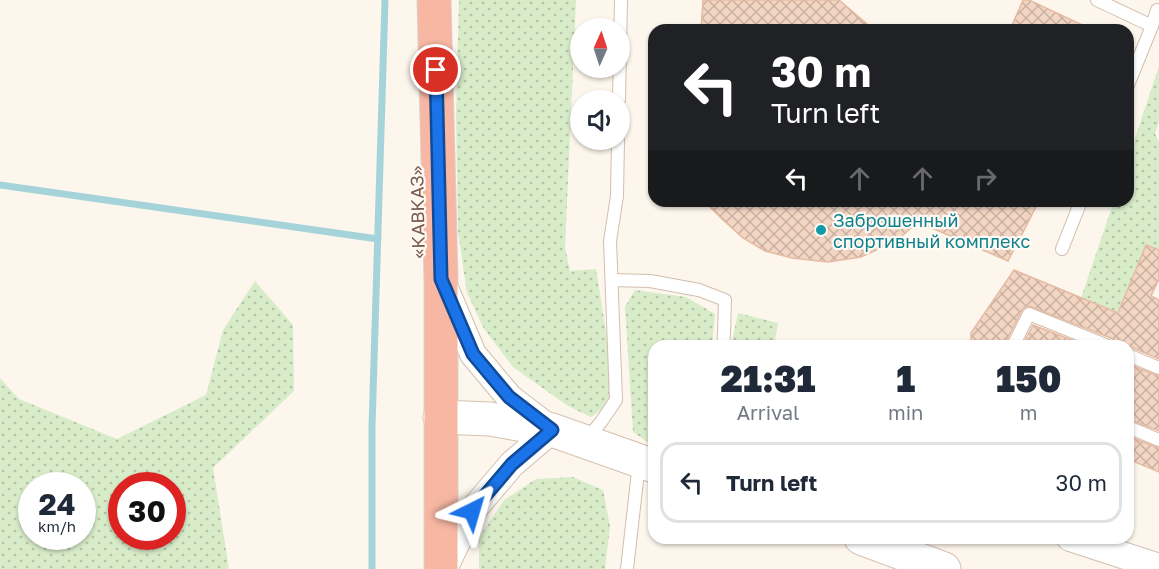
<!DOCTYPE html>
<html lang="en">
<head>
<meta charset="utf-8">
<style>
	body { margin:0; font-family:"Golos Text",sans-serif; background:#f2f2f3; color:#1f2937; height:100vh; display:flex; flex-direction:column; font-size:22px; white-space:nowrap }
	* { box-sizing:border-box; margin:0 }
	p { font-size:20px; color:#747a83 }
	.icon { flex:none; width:33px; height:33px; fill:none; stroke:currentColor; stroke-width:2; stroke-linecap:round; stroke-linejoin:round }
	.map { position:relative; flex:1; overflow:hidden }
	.details { position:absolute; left:648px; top:340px; width:486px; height:204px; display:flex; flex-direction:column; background:#fff; border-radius:18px; box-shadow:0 2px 4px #0004 }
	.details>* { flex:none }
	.top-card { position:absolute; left:648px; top:24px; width:486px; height:183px; border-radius:18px; box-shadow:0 2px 4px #0004; background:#202124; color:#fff; overflow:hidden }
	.needle { width:39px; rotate:3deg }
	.tools { position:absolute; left:570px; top:18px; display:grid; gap:12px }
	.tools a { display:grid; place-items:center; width:60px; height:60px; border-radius:50%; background:#fff; box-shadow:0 2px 4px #0004; font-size:30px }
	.speed { position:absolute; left:18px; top:472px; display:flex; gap:12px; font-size:30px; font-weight:700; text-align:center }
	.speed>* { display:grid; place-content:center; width:78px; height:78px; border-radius:50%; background:#fff; box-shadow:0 2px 4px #0004; line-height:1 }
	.speed small { font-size:15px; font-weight:400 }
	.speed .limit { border:9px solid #d22; background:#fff; color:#111 }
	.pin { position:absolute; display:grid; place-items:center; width:51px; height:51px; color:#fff; margin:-26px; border:3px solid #fff; border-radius:50%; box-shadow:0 2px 6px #0007 }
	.me { position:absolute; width:66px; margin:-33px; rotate:40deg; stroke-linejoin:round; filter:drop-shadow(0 0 4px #0008) }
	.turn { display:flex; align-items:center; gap:21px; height:126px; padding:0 24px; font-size:27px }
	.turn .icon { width:78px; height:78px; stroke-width:2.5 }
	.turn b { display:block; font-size:42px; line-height:51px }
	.lanes { display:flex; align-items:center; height:57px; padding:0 24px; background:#0003; justify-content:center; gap:30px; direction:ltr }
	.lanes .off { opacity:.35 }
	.eta { display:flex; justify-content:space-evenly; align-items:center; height:102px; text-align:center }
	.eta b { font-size:36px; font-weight:800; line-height:42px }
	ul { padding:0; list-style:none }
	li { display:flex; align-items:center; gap:18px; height:81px; margin:0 12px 9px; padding:0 12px; border:3px solid #e0e1e3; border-radius:18px }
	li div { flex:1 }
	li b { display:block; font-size:22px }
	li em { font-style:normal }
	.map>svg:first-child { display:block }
	.grass { fill:url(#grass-dots); fill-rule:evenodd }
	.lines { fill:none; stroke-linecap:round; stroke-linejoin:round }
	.stream { stroke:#a5d3da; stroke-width:7 }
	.building { fill:url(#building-cross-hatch); stroke:#e6bba3; stroke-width:1.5 }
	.lane-casing { stroke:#d1beb0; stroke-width:14 }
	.street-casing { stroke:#d1beb0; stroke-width:28 }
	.secondary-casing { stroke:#d6c0b0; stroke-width:35 }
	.highway-casing { stroke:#dad1cd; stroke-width:35 }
	.lane { stroke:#fff; stroke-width:12 }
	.street { stroke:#fff; stroke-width:26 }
	.secondary { stroke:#fff; stroke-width:33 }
	.highway { stroke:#f7b7a3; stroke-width:33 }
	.route-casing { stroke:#114b97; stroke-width:15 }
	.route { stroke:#1a73e8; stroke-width:10 }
	.culture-dot { fill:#0f9aa8; stroke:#fffaf3; stroke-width:2 }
	.labels { text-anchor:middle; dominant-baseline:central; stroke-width:4.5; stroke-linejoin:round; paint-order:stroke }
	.street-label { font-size:18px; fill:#7a5c4d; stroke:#fffaf3 }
	.culture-label { font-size:18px; fill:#0d838f; stroke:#fffaf3; text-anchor:start }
</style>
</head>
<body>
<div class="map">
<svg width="1159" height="569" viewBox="0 0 1159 569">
	<defs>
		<pattern id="grass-dots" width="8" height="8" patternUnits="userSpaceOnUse" patternTransform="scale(1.5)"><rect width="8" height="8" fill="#d8ecc9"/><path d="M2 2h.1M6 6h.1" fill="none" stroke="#b4c2a5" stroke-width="1.8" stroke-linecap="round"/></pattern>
		<pattern id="building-cross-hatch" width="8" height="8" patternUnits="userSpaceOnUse" patternTransform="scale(1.5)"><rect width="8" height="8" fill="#f3d5c3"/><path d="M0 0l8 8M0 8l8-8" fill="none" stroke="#cab0a1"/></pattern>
	</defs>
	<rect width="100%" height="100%" fill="#fdf6ec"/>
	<g class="grass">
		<polygon points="459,0 576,0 565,247 570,271 596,269 607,338 611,403 591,417 568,406 513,367 484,329 467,293 458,231 456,113"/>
		<polygon points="1159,66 1159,122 1155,134 1159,141 1159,250 1146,245 1118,313 1081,298 1114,201 1128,201 1128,159"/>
		<path d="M255,281L293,325L294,391L213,468L229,569H0V378L19,399L117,439L206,395L223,330ZM32,486H82V537H32ZM122,486H172V537H122Z"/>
		<polygon points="635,290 686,297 715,314 712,346 654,346 654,444 652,445 633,432 625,307"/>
		<polygon points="738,313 778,323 774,346 731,346"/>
		<polygon points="573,477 603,490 610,526 605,569 479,569 479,537 504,500 536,479"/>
	</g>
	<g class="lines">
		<g class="stream">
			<polyline points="0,185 378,239"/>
			<polyline points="372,569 372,427 385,0"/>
		</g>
	</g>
	<g class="building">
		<polygon points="703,0 839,0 874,30 701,30"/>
		<polygon points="1023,0 1029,0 1093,30 1010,30"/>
		<polygon points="704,201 1039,201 1008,261 918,222 896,241 861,257 828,262 792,258 765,251 743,238 723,220"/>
		<polygon points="1146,245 1159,250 1159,279 1151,296 1159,300 1159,359 1131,347 1116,346 1115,341 1111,338 1029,306 1025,307 1022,310 1006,342 1005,346 971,346 971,333 1014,270 1118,313"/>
		<polygon points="1033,325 1087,346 1022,346"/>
		<polygon points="1128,364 1159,376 1159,431 1128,419"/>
		<polygon points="1128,436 1159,448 1159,472 1128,459"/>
	</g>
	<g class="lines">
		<defs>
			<g id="lane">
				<polyline points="1097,0 1152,26 1157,10"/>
				<polyline points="1128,85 1152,26"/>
				<polyline points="619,100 621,0"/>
				<polyline points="1062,249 1081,201"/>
				<polyline points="612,280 650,281 699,290 725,300 724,333 723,346"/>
				<polyline points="1013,346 1029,314 1108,346"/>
				<polyline points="1128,355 1159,368"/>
				<polyline points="1128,427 1159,440"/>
				<polyline points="586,440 601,422 616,400 610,241 617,196 618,140"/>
				<polyline points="627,569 639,463"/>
			</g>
			<g id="street">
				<polyline points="1070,538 1159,567"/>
				<polyline points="444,569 472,511 512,464 552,430 509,397 473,354 445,288"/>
			</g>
			<g id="secondary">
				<polyline points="440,417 490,419 552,430 654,466"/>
				<polyline points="861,538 944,569"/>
			</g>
			<polyline id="highway" points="434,0 441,279 441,569"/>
		</defs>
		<use href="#lane" class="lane-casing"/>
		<use href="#street" class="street-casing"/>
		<use href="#secondary" class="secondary-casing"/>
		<use href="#highway" class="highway-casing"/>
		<use href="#lane" class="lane"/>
		<use href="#street" class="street"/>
		<use href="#secondary" class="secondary"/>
		<use href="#highway" class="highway"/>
	</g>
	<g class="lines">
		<defs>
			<polyline id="route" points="436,70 441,279 473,354 509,397 552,430 512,464 472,511"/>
		</defs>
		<use href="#route" class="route-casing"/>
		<use href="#route" class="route"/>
	</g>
	<circle class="culture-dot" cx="821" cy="230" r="6"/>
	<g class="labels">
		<g class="street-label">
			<text transform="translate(417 212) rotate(-91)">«КАВКАЗ»</text>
		</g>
		<g class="culture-label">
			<text x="833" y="220">Заброшенный<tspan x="833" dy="21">спортивный комплекс</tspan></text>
		</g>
	</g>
</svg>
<div class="tools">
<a><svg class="needle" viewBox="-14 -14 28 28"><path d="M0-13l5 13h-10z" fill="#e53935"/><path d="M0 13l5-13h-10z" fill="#747a83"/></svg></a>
<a><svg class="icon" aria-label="sound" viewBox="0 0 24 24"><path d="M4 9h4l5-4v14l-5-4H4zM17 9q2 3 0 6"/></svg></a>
</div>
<div class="speed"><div>24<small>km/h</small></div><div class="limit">30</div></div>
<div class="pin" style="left:436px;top:70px;background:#d93025"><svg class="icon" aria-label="arrive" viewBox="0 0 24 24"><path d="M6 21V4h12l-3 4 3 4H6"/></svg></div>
<svg class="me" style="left:472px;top:511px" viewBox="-20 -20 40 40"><path d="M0-17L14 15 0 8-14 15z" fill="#1a73e8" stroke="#fff" stroke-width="4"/></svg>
<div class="top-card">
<div class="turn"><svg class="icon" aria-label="left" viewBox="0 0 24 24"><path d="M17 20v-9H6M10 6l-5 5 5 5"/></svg><div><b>30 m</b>Turn left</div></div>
<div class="lanes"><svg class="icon" aria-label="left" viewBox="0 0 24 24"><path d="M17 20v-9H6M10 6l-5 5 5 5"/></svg><svg class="icon off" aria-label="ahead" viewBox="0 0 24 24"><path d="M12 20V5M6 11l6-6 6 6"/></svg><svg class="icon off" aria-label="ahead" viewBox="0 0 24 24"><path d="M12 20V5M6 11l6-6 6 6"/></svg><svg class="icon off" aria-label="right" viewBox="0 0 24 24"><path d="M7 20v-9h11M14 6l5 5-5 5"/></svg></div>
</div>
<section class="details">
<div class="eta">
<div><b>21:31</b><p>Arrival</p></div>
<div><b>1</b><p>min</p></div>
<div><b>150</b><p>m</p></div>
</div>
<ul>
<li><svg class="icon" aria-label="left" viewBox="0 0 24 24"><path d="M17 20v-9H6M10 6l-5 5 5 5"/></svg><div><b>Turn left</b></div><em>30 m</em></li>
</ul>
</section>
</div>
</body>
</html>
